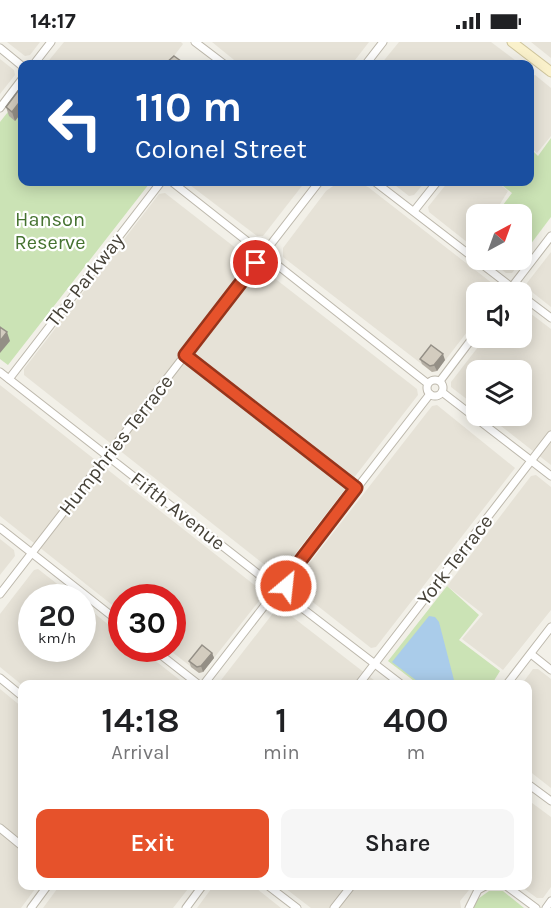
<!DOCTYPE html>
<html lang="en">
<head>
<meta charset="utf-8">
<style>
	body { margin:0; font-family:Karla,sans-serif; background:#f6f6f6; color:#202124; height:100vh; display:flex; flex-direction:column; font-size:22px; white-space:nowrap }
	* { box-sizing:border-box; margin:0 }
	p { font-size:20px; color:#757577 }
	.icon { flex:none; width:33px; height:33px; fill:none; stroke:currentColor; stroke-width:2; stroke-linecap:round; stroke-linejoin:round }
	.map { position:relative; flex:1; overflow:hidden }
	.drawer { position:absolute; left:18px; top:638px; width:514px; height:210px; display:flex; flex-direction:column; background:#fff; border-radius:12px; box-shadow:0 3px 15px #0003 }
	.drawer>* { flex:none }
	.top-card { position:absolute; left:18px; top:18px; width:516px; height:126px; border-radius:12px; box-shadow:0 3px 15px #0003; background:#1a4fa0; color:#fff; overflow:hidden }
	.needle { width:39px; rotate:41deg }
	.buttons { position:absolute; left:466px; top:162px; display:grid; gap:12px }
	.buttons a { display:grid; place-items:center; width:66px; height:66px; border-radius:12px; background:#fff; box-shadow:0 3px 15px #0003; font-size:30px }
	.speed { position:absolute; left:18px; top:542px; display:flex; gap:12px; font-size:30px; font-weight:700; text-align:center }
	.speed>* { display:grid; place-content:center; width:78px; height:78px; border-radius:50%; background:#fff; box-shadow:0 3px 15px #0003; line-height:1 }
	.speed small { font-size:15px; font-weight:400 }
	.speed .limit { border:9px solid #d22; background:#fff; color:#111 }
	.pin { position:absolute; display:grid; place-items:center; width:51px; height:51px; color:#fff; margin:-26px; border:3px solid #fff; border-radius:50%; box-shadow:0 2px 6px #0007 }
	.me { position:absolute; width:66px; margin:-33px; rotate:28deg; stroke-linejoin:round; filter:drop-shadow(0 0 4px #0008) }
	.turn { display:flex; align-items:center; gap:21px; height:126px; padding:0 18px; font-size:27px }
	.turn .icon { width:78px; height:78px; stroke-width:2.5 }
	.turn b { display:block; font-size:42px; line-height:51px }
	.eta { display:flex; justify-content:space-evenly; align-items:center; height:102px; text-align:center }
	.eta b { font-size:36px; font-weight:600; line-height:42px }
	.button { display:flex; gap:12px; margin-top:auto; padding:12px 18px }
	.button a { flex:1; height:69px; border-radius:12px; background:#e6522b; color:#fff; font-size:24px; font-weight:600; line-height:69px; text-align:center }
	.button a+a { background:#f6f6f6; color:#202124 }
	.status { display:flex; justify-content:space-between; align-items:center; height:42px; padding:0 30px; background:#fff; direction:ltr }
	.status svg { height:16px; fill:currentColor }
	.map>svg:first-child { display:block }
	.residential { fill:#e6e2d7 }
	.green { fill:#cbe3b5 }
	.water { fill:#aaccea }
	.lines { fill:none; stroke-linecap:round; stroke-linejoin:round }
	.street-casing { stroke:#bdb8ac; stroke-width:9 }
	.secondary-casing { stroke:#cec49c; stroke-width:11 }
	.street { stroke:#fff; stroke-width:7 }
	.secondary { stroke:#faf1cb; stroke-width:9 }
	.wall { fill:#b5afa4 }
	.shaded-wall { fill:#948f86 }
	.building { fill:#d3ccbf; stroke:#948f86; stroke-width:1.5 }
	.route-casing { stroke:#96351c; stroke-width:15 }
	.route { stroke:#e6522b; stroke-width:10 }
	.labels { text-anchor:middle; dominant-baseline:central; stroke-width:4.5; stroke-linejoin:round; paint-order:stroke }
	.park-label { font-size:20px; fill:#457230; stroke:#fff }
	.street-label { font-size:20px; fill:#454137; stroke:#fff }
</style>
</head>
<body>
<div class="status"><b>14:17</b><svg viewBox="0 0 49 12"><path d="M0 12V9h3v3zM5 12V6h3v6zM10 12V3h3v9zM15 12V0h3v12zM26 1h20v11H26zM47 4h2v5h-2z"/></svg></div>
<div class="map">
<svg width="551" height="866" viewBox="0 0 551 866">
	<rect width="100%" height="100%" fill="#f2f0e8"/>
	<g class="residential">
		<polygon points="7,0 40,0 30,13 25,14"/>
		<polygon points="64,0 181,0 183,2 168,22 46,22"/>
		<polygon points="212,0 369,0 352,22 239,22"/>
		<polygon points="399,0 491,0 515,18 515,22 381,22"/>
		<polygon points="531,0 551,0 551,16"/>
		<polygon points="0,17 14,28 15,33 0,52"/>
		<polygon points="535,33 551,46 551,94 537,111 530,105 530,34"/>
		<polygon points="186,140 305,140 263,194 257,194"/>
		<polygon points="339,140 356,140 368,145 497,245 498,250 477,250 477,277 437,329 432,330 283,215 283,206 326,149"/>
		<polygon points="391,140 425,140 414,153 409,154"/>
		<polygon points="448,140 497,140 508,149 494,172 477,172 477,208 429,170 428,165"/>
		<polygon points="165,151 417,347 418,353 281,530 275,531 24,333 24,327 159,152"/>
		<polygon points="522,204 529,210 512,231 506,231 489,218 522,218"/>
		<polygon points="551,210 551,265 527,246 527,241"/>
		<polygon points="522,265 551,287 551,423 488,374 522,374 522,328 477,328 477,365 451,345 451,340 485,296 522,296"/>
		<polygon points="0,343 262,549 263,554 203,630 199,631 167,606 172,606 172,555 122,555 121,570 0,474"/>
		<polygon points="437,363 515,426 376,605 371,606 295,546 294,541 432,364"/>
		<polygon points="536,433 551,445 551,568 503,628 462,597 483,572 447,544 531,434"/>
		<polygon points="0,497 14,508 15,514 0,533"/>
		<polygon points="38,527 74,555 32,555 32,606 82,606 83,562 121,593 122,606 139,606 185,642 22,643 0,625 0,572 34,528"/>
		<polygon points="277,566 281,566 379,642 218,642"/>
		<polygon points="533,627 538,627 551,637 551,746 528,728 528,642 522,642"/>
		<polygon points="0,647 22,665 22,843 38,843 21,866 0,866"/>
		<polygon points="528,758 551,775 551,845 543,856 537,856 519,843 528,843"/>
		<polygon points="60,843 191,843 173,866 43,866"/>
		<polygon points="214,843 252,843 281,866 197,866"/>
		<polygon points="281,843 473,843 460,859 461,866 311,866"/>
	</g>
	<g class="green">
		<polygon points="22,52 22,140 149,140 149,142 8,323 0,317 0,80"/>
		<polygon points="551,96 551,175 527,207 522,203 522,172 496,172 512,151 498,140 530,140 530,106 538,114"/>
		<polygon points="447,544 479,573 459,598 500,629 492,642 418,642 388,619"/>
		<polygon points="489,849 503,849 524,866 473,866 475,859"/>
	</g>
	<polygon class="water" points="429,574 435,575 439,580 455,642 421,642 392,620"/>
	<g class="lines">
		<defs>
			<g id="street">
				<polyline points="195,0 224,22"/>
				<polyline points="0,6 22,24"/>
				<polyline points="34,22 51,0"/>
				<polyline points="366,22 383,0"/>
				<polyline points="0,66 22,37"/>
				<polyline points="172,140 427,341"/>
				<polyline points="375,140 518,250"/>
				<polyline points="414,169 437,140"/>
				<polyline points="508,250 551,194"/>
				<polyline points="522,254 551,276"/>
				<polyline points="185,313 356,446"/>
				<polyline points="0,330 271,542"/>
				<polyline points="9,337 161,140"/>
				<circle cx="435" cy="346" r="8"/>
				<polyline points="440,339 477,290"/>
				<polyline points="442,350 551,434"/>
				<polyline points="0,486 122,582"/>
				<circle cx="278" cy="548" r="9"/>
				<polyline points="284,540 430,352"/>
				<polyline points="0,552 319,140"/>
				<polyline points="285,553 401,642"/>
				<polyline points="152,606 198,642"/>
				<polyline points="531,612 551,628"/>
				<polyline points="0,636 22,654"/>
				<polyline points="204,642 272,554"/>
				<polyline points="359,642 551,393"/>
				<polyline points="507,642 551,585"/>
				<polyline points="528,742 551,759"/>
				<polyline points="0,786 22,804"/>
				<polyline points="267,843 297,866"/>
				<polyline points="505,843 536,866"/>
				<polyline points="31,866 48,843"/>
				<polyline points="186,866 203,843"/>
				<polyline points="334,866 352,843"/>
				<polyline points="469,866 478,848 487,843"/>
				<polyline points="546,866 551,859"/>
			</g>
			<polyline id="secondary" points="512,0 551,30"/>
		</defs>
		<use href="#street" class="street-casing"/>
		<use href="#secondary" class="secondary-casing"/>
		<use href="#street" class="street"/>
		<use href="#secondary" class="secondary"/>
	</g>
	<g class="wall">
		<polygon points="22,46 22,70 15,79 9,74 6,65"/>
		<polygon points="420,317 445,318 437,329 432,330 422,322"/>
		<polygon points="212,611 214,616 203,630 199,631 191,625 189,619"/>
	</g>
	<g class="shaded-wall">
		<polygon points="22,57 22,70 15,79 12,70"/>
		<polygon points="7,290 10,299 0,311 0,299"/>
		<polygon points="443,312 445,318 437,329 434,323"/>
		<polygon points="212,611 214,616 203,630 201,624"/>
	</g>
	<g class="building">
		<polygon points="174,14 185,22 165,22"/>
		<polygon points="21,45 22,46 22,57 12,70 6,65"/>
		<polygon points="0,285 7,290 0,299"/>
		<polygon points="431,303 443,312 434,323 430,324 420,317"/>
		<polygon points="202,603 212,611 201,624 197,625 189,619"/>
	</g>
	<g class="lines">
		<defs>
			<polyline id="route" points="256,221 185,313 356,446 284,540 286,544"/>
		</defs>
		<use href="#route" class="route-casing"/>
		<use href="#route" class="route"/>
	</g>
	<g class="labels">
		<g class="park-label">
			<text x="50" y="177">Hanson<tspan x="50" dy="23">Reserve</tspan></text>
		</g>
		<g class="street-label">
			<text transform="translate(85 238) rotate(-52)">The Parkway</text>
			<text transform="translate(116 403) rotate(-52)">Humphries Terrace</text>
			<text transform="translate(178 469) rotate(38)">Fifth Avenue</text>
			<text transform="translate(455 518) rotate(-52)">York Terrace</text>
		</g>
	</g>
</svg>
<div class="buttons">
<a><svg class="needle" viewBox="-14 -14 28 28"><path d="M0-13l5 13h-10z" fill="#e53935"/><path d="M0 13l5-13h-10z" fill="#757577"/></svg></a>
<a><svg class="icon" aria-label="sound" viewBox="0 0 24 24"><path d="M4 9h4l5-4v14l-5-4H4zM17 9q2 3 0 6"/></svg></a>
<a><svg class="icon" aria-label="layers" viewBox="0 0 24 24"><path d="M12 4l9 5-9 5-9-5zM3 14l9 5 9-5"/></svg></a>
</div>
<div class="speed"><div>20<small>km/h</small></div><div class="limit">30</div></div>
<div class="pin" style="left:256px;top:221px;background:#d93025"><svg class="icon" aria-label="arrive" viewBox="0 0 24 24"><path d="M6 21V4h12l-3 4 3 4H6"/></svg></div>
<svg class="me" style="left:286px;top:544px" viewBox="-20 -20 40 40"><circle r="17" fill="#e6522b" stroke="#fff" stroke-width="3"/><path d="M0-11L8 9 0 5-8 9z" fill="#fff"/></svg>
<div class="top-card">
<div class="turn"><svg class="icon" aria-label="left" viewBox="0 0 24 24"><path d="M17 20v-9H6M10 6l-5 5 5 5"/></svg><div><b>110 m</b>Colonel Street</div></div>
</div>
<section class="drawer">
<div class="eta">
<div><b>14:18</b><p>Arrival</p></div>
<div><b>1</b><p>min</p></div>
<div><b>400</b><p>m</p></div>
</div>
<div class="button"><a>Exit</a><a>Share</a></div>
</section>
</div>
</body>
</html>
